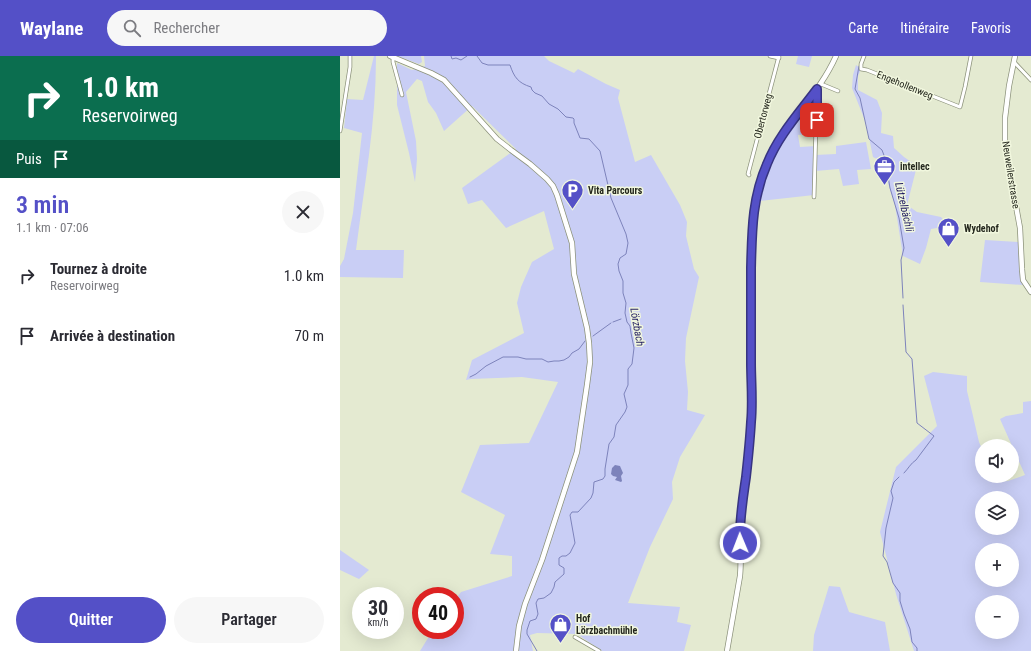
<!DOCTYPE html>
<html lang="fr">
<head>
<meta charset="utf-8">
<style>
	body { margin:0; font-family:"Roboto Condensed",sans-serif; background:#f7f7f7; color:#2b2b33; height:100vh; display:flex; flex-direction:column; font-size:15px; white-space:nowrap }
	* { box-sizing:border-box; margin:0 }
	p { font-size:13px; color:#7c7c81 }
	.icon { flex:none; width:22px; height:22px; fill:none; stroke:currentColor; stroke-width:2; stroke-linecap:round; stroke-linejoin:round }
	.map { position:relative; flex:1; overflow:hidden }
	.details { display:flex; flex-direction:column; background:#fff; width:340px }
	.details>* { flex:none }
	.guide { background:#0b6e4f; color:#fff; overflow:hidden }
	.buttons { position:absolute; left:635px; top:383px; display:grid; gap:8px }
	.buttons a { display:grid; place-items:center; width:44px; height:44px; border-radius:50%; background:#fff; box-shadow:0 4px 16px #0002; font-size:20px }
	.speed { position:absolute; left:12px; top:531px; display:flex; gap:8px; font-size:20px; font-weight:700; text-align:center }
	.speed>* { display:grid; place-content:center; width:52px; height:52px; border-radius:50%; background:#fff; box-shadow:0 4px 16px #0002; line-height:1 }
	.speed small { font-size:10px; font-weight:400 }
	.speed .limit { border:6px solid #d22; background:#fff; color:#111 }
	.pin { position:absolute; display:grid; place-items:center; width:34px; height:34px; color:#fff; margin:-17px; border-radius:8px; box-shadow:0 2px 6px #0006 }
	.me { position:absolute; width:44px; margin:-22px; rotate:359deg; stroke-linejoin:round; filter:drop-shadow(0 0 3px #0008) }
	.turn { display:flex; align-items:center; gap:14px; height:84px; padding:0 16px; font-size:18px }
	.turn .icon { width:52px; height:52px; stroke-width:2.5 }
	.turn b { display:block; font-size:28px; line-height:34px }
	.then { display:flex; align-items:center; height:38px; padding:0 16px; background:#0003; gap:8px; font-size:15px }
	.round { display:grid; place-items:center; flex:none; width:42px; height:42px; border-radius:21px; background:#f7f7f7 }
	.headline { display:flex; align-items:center; justify-content:space-between; height:68px; padding:0 16px }
	h1 { font-size:24px; font-weight:600; line-height:30px; color:#5450c7 }
	.action { display:flex; gap:8px; margin-top:auto; padding:8px 16px }
	.action a { flex:1; height:46px; border-radius:24px; background:#5450c7; color:#fff; font-size:16px; font-weight:600; line-height:46px; text-align:center }
	.action a+a { background:#f7f7f7; color:#2b2b33 }
	ul { padding:0; list-style:none }
	li { display:flex; align-items:center; gap:12px; height:60px; padding:0 16px }
	li div { flex:1 }
	li b { display:block; font-size:15px }
	li em { font-style:normal }
	header { display:flex; align-items:center; gap:24px; box-sizing:border-box; height:56px; padding:0 20px; background:#5450c7; color:#fff }
	header strong { font-size:19px }
	nav { display:flex; gap:22px; margin-inline-start:auto; font-size:14px }
	.search { width:280px; height:36px; background:#f7f7f7; display:flex; align-items:center; gap:10px; box-sizing:border-box; padding:0 14px; border-radius:22px; color:#7c7c81; font-size:15px }
	main { display:flex; flex:1; min-height:0 }
	.map>svg:first-child { display:block }
	.green { fill:#c9cef5; fill-rule:evenodd }
	.water { fill:#7d83bb }
	.lines { fill:none; stroke-linecap:round; stroke-linejoin:round }
	.stream { stroke:#7d83bb; stroke-width:1 }
	.street-casing { stroke:#8c927b; stroke-width:4.5 }
	.secondary-casing { stroke:#8c927b; stroke-width:6 }
	.street { stroke:#fff; stroke-width:3 }
	.secondary { stroke:#fff; stroke-width:4.5 }
	.route-casing { stroke:#373481; stroke-width:10 }
	.route { stroke:#5450c7; stroke-width:7 }
	.labels { text-anchor:middle; dominant-baseline:central; stroke-width:3; stroke-linejoin:round; paint-order:stroke }
	.street-label { font-size:10px; fill:#25281e; stroke:#f1f7de }
	.poi-label { font-size:10px; font-weight:bold; fill:#25281e; stroke:#f1f7de; text-anchor:start }
	.water-label { font-size:11px; font-style:italic; fill:#231e62; stroke:#f1f7de }
</style>
</head>
<body>
<header>
<strong>Waylane</strong>
<div class="search"><svg class="icon" aria-label="search" viewBox="0 0 24 24"><circle cx="10" cy="10" r="6"/><path d="M15 15l6 6"/></svg>Rechercher</div>
<nav><a>Carte</a><a>Itinéraire</a><a>Favoris</a></nav>
</header>
<main>
<section class="details">
<div class="guide">
<div class="turn"><svg class="icon" aria-label="right" viewBox="0 0 24 24"><path d="M7 20v-9h11M14 6l5 5-5 5"/></svg><div><b>1.0 km</b>Reservoirweg</div></div>
<div class="then">Puis<svg class="icon" aria-label="arrive" viewBox="0 0 24 24"><path d="M6 21V4h12l-3 4 3 4H6"/></svg></div>
</div>
<div class="headline"><div><h1>3 min</h1><p>1.1 km · 07:06</p></div><a class="round"><svg class="icon" aria-label="close" viewBox="0 0 24 24"><path d="M6 6l12 12M18 6L6 18"/></svg></a></div>
<ul>
<li><svg class="icon" aria-label="right" viewBox="0 0 24 24"><path d="M7 20v-9h11M14 6l5 5-5 5"/></svg><div><b>Tournez à droite</b><p>Reservoirweg</p></div><em>1.0 km</em></li>
<li><svg class="icon" aria-label="arrive" viewBox="0 0 24 24"><path d="M6 21V4h12l-3 4 3 4H6"/></svg><div><b>Arrivée à destination</b></div><em>70 m</em></li>
</ul>
<div class="action"><a>Quitter</a><a>Partager</a></div>
</section>
<div class="map">
<svg width="691" height="595" viewBox="0 0 691 595">
	<rect width="100%" height="100%" fill="#e4ead1"/>
	<g class="green">
		<path d="M34,0H36V2C36,67 24,131 16,194H64L63,222L0,221V210L4,203L13,157L22,77L4,72L7,43L23,44Z"/>
		<polygon points="57,0 81,0 82,6 79,8"/>
		<polygon points="84,0 204,0 209,5 234,17 238,13 266,28 280,34 278,42 295,106 311,99 340,149 347,166 346,180 354,213 359,221 346,282 345,305 348,336 347,354 365,359 340,401 332,426 333,443 310,491 288,547 340,551 337,566 351,569 344,595 262,595 237,578 197,577 190,579 192,590 193,595 80,595 93,574 115,574 115,544 121,536 172,520 172,500 150,498 165,459 121,436 140,389 189,387 218,326 182,321 131,323 126,324 132,304 184,277 177,247 181,231 192,206 214,193 204,155 166,172 142,144 128,148 122,132 176,93 132,50 104,75 96,57 88,46 82,25 77,23 66,36 76,85 77,103 75,126 69,97 57,49 57,7 72,14 85,10"/>
		<polygon points="458,0 472,0 469,11 456,8"/>
		<polygon points="516,9 521,13 518,20 518,34 537,44 542,57 541,77 553,80 554,92 564,101 577,110 567,149 577,156 601,161 605,166 602,171 591,173 586,192 580,208 563,200 555,149 548,127 544,123 539,104 533,101 526,67 512,32 513,19"/>
		<polygon points="476,38 476,77 458,79 460,91 476,90 475,99 496,98 496,90 526,86 531,113 517,114 519,128 503,130 499,113 475,115 474,139 419,145 425,124 437,95 466,51 469,53 472,44"/>
		<polygon points="645,184 678,186 680,217 683,229 640,226"/>
		<path d="M593,316L627,320V335L633,360L639,386L642,393V420H654L655,426L668,425L685,419L660,363L666,360L683,357V346L691,345V595H574L556,538L540,476L556,411L597,370L584,320ZM642,442H672V472H642ZM642,494H672V524H642ZM642,546H672V576H642Z"/>
		<polygon points="0,494 29,514 19,523 0,514"/>
		<polygon points="489,530 500,531 509,556 545,566 550,595 473,595 474,579"/>
	</g>
	<polygon class="water" points="275,409 280,410 283,417 281,420 282,425 281,426 275,424 277,421 273,420 271,418 272,412"/>
	<g class="lines">
		<g class="stream">
			<polyline points="111,0 112,3 116,2 121,4 127,0"/>
			<path d="M137,0L142,7L148,9H170C174,21 178,27 191,31L192,34L195,37L202,40L209,48L218,53L226,61L233,62L234,63V67L240,82L249,83L260,95L271,142L286,178L288,187L286,198L280,202L278,208L279,215L283,225V237L286,247L285,257L287,266L290,270L291,277L294,292L292,308L288,313V329L284,338L287,351L285,356L276,369L274,381L269,388L265,413V420L263,423L254,426L253,437L251,442L238,456H232L230,459L235,487L230,497L226,500H222L219,502V509L224,512V518L215,526L214,531L211,537L204,542L198,543L196,547L198,558L196,563L190,565L187,574V578L197,595"/>
			<polyline points="519,10 515,33 520,42 529,83 542,94 545,102 550,132 559,162 564,192 561,204 563,242"/>
			<path d="M563,249L566,296L572,303L577,367L594,380L576,404C571,407 568,413 564,417"/>
			<polyline points="273,266 281,263"/>
			<polyline points="253,280 271,267"/>
			<polyline points="130,321 136,318 146,310 163,301 178,301 186,303 202,303 208,306 214,305 219,305 224,304 229,301 232,297 239,293 245,285"/>
			<polyline points="559,421 554,426 551,435 553,442 546,472 543,500 547,506 553,527 560,537 560,545 564,558 570,573 572,586 577,592 577,595"/>
		</g>
		<defs>
			<g id="street">
				<polyline points="430,0 439,2"/>
				<polyline points="524,0 521,8 521,13 527,14 620,51 625,31 631,0"/>
				<polyline points="53,2 53,6 62,39"/>
				<polyline points="674,6 691,24"/>
				<polyline points="481,28 498,35"/>
				<polyline points="0,75 10,11 10,0"/>
				<polyline points="409,119 408,118 439,0"/>
				<polyline points="474,141 477,33"/>
				<polyline points="235,581 259,595"/>
			</g>
			<g id="secondary">
				<polyline points="50,0 91,17 104,24 157,83 171,94 190,108 207,123 213,130 217,139 232,187 234,218 247,272 249,287 250,306 247,329 237,396 202,504 185,548 179,570 176,595"/>
				<polyline points="675,0 669,30 665,62 665,89 667,101 680,172 682,213 683,224 691,236"/>
				<path d="M387,595L400,520C402,499 399,478 401,457C404,426 411,395 412,364C412,343 411,322 411,301C411,272 411,244 411,216C412,186 411,155 420,126C424,114 429,102 436,90C454,59 481,34 496,0"/>
			</g>
		</defs>
		<use href="#street" class="street-casing"/>
		<use href="#secondary" class="secondary-casing"/>
		<use href="#street" class="street"/>
		<use href="#secondary" class="secondary"/>
	</g>
	<g class="lines">
		<defs>
			<path id="route" d="M400,487C399,465 403,442 406,421C408,403 410,384 411,366C413,346 411,326 411,306C411,275 411,243 411,212C412,175 412,142 427,108C438,80 459,57 477,33V64"/>
		</defs>
		<use href="#route" class="route-casing"/>
		<use href="#route" class="route"/>
	</g>
	<defs>
		<symbol id="office-pin" viewBox="-11 -11 22 30"><path d="M0 17L-7.5 6A9.5 9.5 0 1 1 7.5 6Z" fill="#5450c7" stroke="#f1f7de"/><path d="M-6-3h4V-5.5h4V-3h4V5H-6ZM-1-4.5V-3h2v-1.5ZM-6 0V1H6V0Z" fill="#fff"/></symbol>
		<symbol id="parking-pin" viewBox="-11 -11 22 30"><path d="M0 17L-7.5 6A9.5 9.5 0 1 1 7.5 6Z" fill="#5450c7" stroke="#f1f7de"/><path d="M-3.5-5.5H1a3.5 3.5 0 0 1 0 7H-1V5.5H-3.5ZM-1-3.4V-.6H.8a1.4 1.4 0 0 0 0-2.8Z" fill="#fff"/></symbol>
		<symbol id="shop-pin" viewBox="-11 -11 22 30"><path d="M0 17L-7.5 6A9.5 9.5 0 1 1 7.5 6Z" fill="#5450c7" stroke="#f1f7de"/><path d="M-5-2.5h2.3a2.7 3.5 0 0 1 5.4 0H5L5.5 6h-11ZM-1.5-2.5h3a1.5 2.3 0 0 0-3 0Z" fill="#fff"/></symbol>
	</defs>
	<g fill-rule="evenodd">
		<use href="#office-pin" x="532" y="98" width="25" height="34"/>
		<use href="#parking-pin" x="220" y="122" width="25" height="34"/>
		<use href="#shop-pin" x="596" y="160" width="25" height="34"/>
		<use href="#shop-pin" x="208" y="556" width="25" height="34"/>
	</g>
	<g class="labels">
		<g class="street-label">
			<text transform="translate(565 29) rotate(22)">Engehollenweg</text>
			<text transform="translate(423 60) rotate(-75)">Obertorweg</text>
			<text transform="translate(671 119) rotate(81)">Neuweilerstrasse</text>
		</g>
		<g class="poi-label">
			<text x="560" y="110">intellec</text>
			<text x="248" y="134">Vita Parcours</text>
			<text x="624" y="172">Wydehof</text>
			<text x="236" y="562">Hof<tspan x="236" dy="12">Lörzbachmühle</tspan></text>
		</g>
		<g class="water-label">
			<text transform="translate(564 151) rotate(77)">Lützelbächli</text>
			<text transform="translate(297 271) rotate(80)">Lörzbach</text>
		</g>
	</g>
</svg>
<div class="buttons">
<a><svg class="icon" aria-label="sound" viewBox="0 0 24 24"><path d="M4 9h4l5-4v14l-5-4H4zM17 9q2 3 0 6"/></svg></a>
<a><svg class="icon" aria-label="layers" viewBox="0 0 24 24"><path d="M12 4l9 5-9 5-9-5zM3 14l9 5 9-5"/></svg></a>
<a>+</a>
<a>−</a>
</div>
<div class="speed"><div>30<small>km/h</small></div><div class="limit">40</div></div>
<div class="pin" style="left:477px;top:64px;background:#d93025"><svg class="icon" aria-label="arrive" viewBox="0 0 24 24"><path d="M6 21V4h12l-3 4 3 4H6"/></svg></div>
<svg class="me" style="left:400px;top:487px" viewBox="-20 -20 40 40"><circle r="17" fill="#5450c7" stroke="#fff" stroke-width="3"/><path d="M0-11L8 9 0 5-8 9z" fill="#fff"/></svg>
</div>
</main>
</body>
</html>
